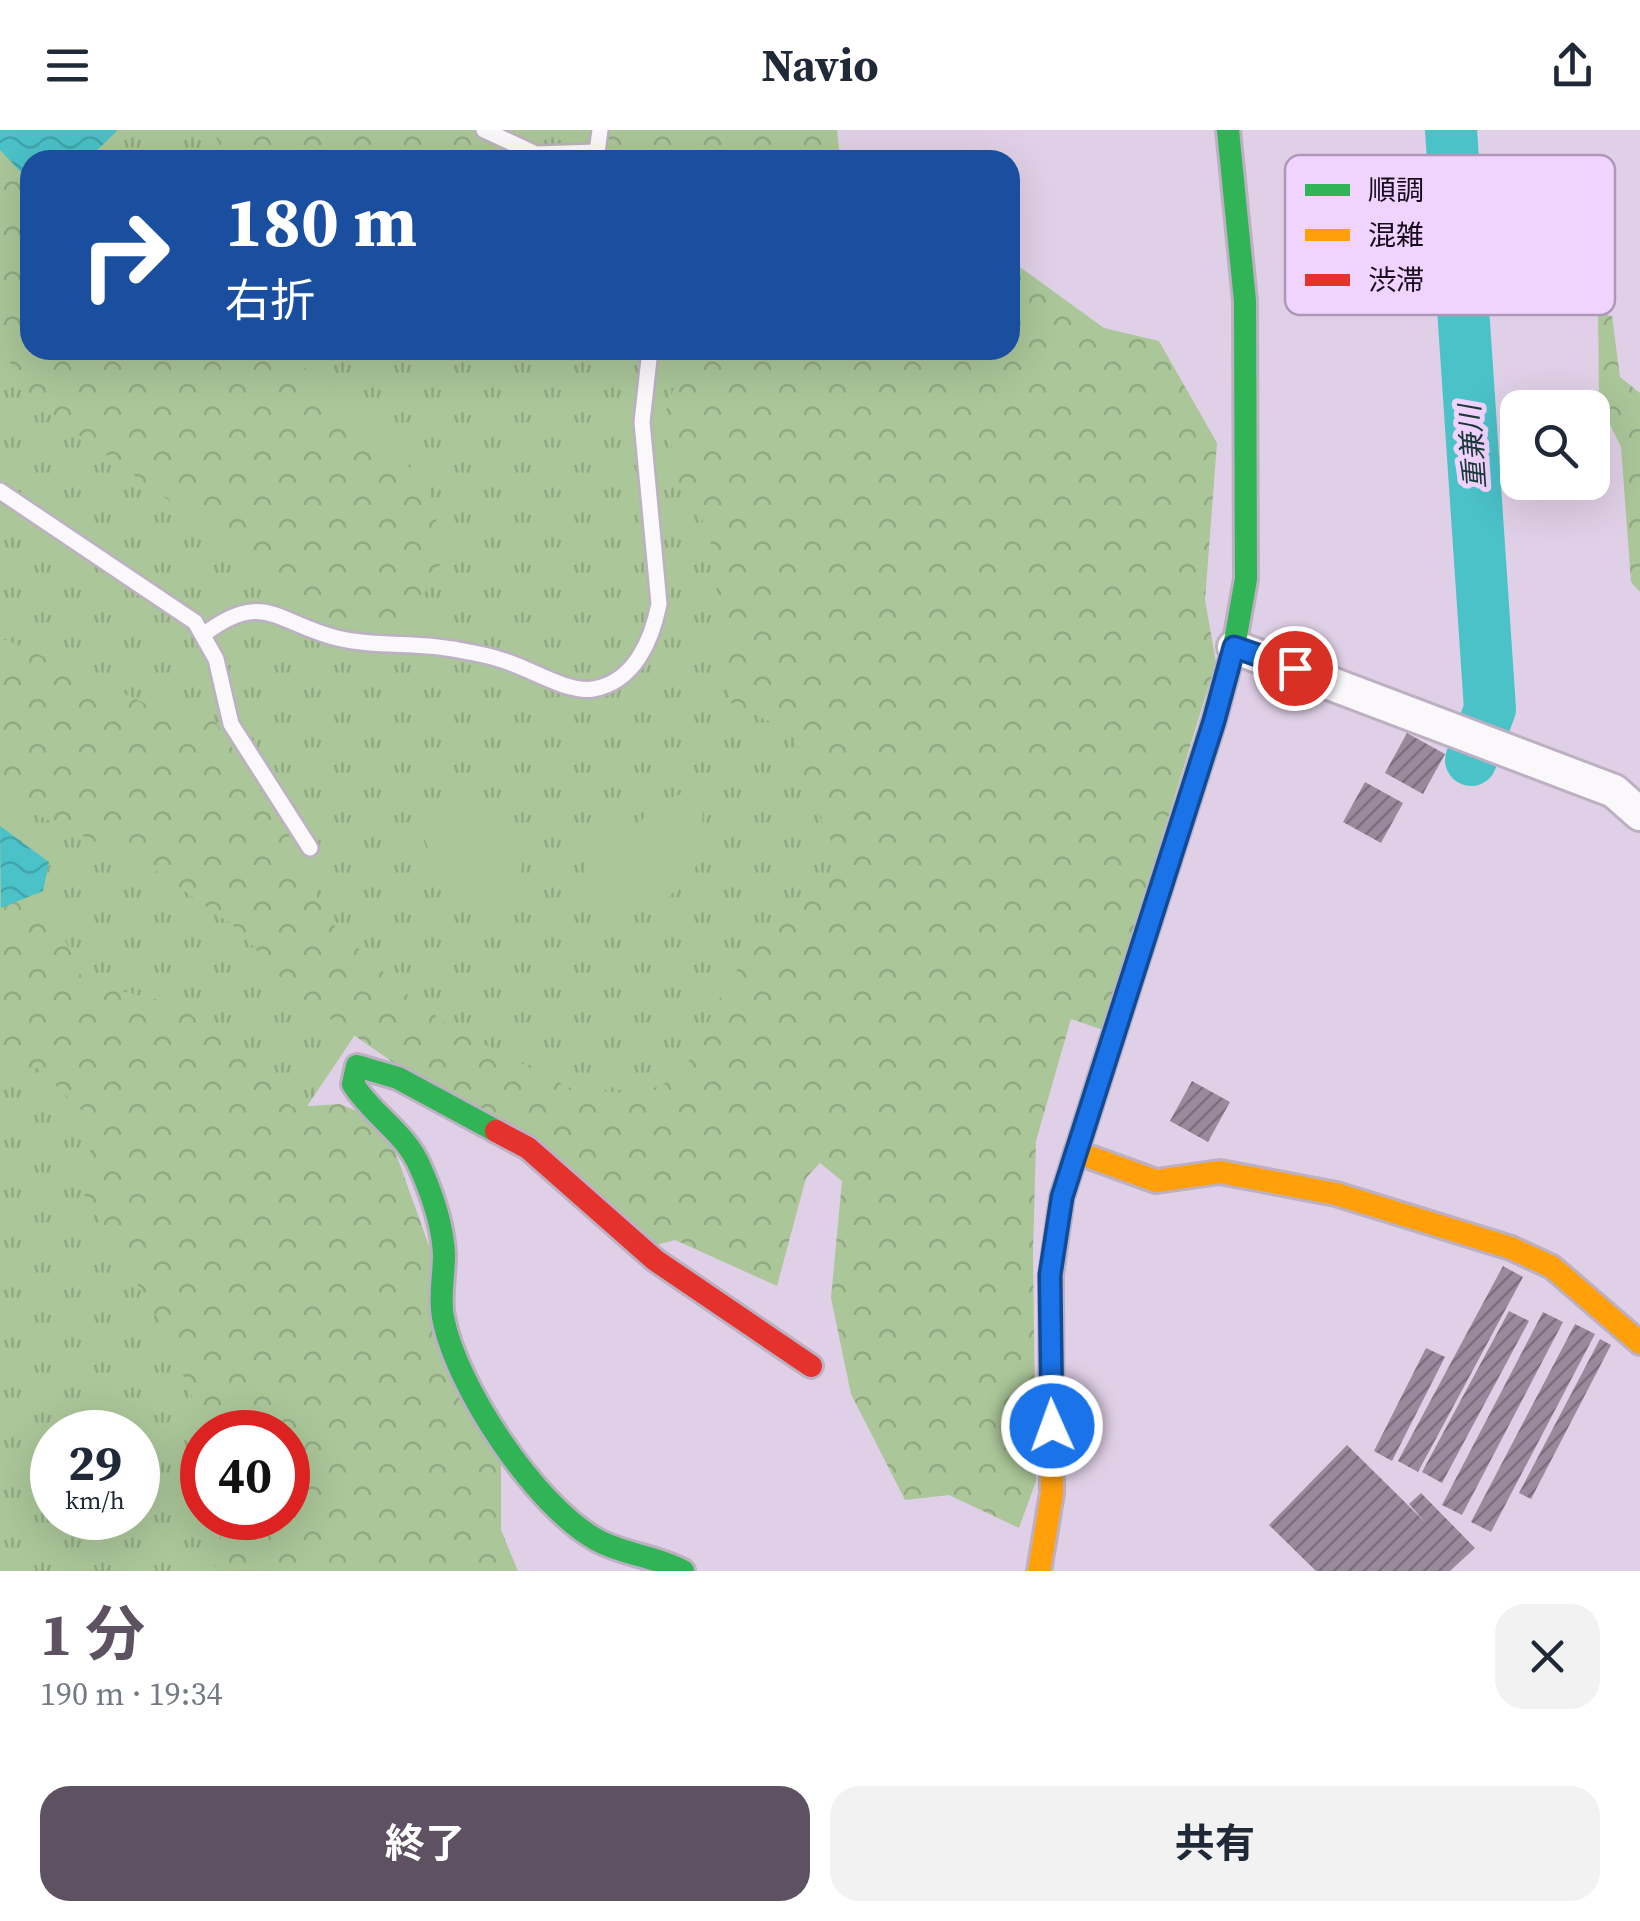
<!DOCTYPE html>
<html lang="ja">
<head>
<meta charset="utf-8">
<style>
	body { margin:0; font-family:"Source Serif 4","Noto Sans JP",serif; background:#f2f2f3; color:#1f2937; height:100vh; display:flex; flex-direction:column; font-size:38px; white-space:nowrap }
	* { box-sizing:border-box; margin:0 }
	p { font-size:32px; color:#747a83 }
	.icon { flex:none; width:55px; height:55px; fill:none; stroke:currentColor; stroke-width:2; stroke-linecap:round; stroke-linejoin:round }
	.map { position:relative; height:1441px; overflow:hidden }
	.details { display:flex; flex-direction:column; background:#fff; flex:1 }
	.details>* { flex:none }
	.top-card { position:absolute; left:20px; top:20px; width:1000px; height:210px; border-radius:30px; box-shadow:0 10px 40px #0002; background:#1a4fa0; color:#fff; overflow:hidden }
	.tools { position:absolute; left:1500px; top:260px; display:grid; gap:20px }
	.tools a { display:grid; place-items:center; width:110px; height:110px; border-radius:20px; background:#fff; box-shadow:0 10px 40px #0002; font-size:50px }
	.speed { position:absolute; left:30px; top:1280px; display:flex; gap:20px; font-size:50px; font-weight:700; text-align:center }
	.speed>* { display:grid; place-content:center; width:130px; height:130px; border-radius:50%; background:#fff; box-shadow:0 10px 40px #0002; line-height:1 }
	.speed small { font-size:25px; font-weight:400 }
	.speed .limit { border:15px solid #d22; background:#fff; color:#111 }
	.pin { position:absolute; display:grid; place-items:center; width:85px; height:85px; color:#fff; margin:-42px; border:5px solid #fff; border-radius:50%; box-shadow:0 2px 10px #0007 }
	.me { position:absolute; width:110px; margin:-55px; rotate:358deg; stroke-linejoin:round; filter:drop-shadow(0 0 8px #0008) }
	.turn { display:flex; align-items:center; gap:35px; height:210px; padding:0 40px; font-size:45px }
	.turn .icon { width:130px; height:130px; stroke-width:2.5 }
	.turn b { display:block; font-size:70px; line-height:85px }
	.round { display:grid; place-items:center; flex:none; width:105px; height:105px; border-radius:30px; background:#f2f2f3 }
	.headline { display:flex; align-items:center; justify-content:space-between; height:170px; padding:0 40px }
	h1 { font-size:60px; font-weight:700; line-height:75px; color:#5d5162 }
	.primary-button { display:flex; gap:20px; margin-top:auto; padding:20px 40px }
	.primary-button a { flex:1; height:115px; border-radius:30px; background:#5d5162; color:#fff; font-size:40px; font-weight:700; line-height:115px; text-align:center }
	.primary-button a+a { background:#f2f2f3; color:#1f2937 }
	header { display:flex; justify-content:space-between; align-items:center; height:130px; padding:0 40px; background:#fff; font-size:45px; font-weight:700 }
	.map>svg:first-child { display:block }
	.grass { fill:url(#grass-tufts); fill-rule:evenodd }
	.forest { fill:url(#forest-crowns) }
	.pitch { fill:#abc699 }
	.water { fill:url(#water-waves) }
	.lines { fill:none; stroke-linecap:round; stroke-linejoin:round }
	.river { stroke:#4bc1c8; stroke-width:52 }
	.building { fill:url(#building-hatch) }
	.lane-casing { stroke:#bcb0c2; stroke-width:20 }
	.street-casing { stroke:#bcb0c2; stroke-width:38 }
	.fast-casing { stroke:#bcb0c2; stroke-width:28 }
	.slow-casing { stroke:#bcb0c2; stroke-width:28 }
	.jam-casing { stroke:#bcb0c2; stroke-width:28 }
	.lane { stroke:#faf8fb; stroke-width:15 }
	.street { stroke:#faf8fb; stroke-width:32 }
	.fast { stroke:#30b455; stroke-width:22 }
	.slow { stroke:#ff9f0a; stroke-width:22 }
	.jam { stroke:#e5322d; stroke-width:22 }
	.route-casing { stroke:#114b97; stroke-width:25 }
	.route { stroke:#1a73e8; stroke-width:18 }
	.labels { text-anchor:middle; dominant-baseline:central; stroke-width:10; stroke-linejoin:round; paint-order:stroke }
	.water-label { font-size:28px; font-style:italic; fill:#1b3939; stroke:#f0d3fe }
	.key { fill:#f0d3fe; stroke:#af97ba; stroke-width:2.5 }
	.key-label { font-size:28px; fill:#170c1b }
</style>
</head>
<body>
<header><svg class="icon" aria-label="menu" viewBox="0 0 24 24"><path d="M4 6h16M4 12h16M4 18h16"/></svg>Navio<svg class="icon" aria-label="share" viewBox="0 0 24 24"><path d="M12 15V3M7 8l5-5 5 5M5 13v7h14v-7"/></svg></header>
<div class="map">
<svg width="1640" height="1441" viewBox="0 0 1640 1441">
	<defs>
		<pattern id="grass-tufts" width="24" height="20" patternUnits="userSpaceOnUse" patternTransform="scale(2.5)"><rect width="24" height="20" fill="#abc699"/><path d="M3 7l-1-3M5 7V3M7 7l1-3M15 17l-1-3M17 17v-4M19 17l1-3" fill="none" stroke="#92a983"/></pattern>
		<pattern id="forest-crowns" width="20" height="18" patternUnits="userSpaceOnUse" patternTransform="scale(2.5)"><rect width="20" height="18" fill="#abc699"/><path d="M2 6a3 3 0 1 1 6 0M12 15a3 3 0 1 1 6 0" fill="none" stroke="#92a983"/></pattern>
		<pattern id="water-waves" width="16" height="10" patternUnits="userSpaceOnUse" patternTransform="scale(2.5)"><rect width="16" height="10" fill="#4bc1c8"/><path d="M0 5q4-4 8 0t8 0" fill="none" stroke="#41a5ab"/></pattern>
		<pattern id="building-hatch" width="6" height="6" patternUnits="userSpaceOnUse" patternTransform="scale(2.5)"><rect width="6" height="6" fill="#988a9a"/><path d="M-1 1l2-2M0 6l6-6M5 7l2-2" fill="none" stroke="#7b6f7d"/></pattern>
	</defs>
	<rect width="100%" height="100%" fill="#e0d0e7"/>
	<path class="grass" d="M0,0H681V30H30V220H703L878,748L692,977L606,993L369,884L201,1134L263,1302H202V1388H274L276,1441H0ZM52,1302H138V1388H52Z"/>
	<g class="forest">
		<polygon points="212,0 465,0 514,24 513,30 228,30"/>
		<polygon points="604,0 837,0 840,26 838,30 613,30"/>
		<polygon points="0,20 30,52 30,220 285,220 424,351 446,423 403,504 342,497 292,475 241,423 28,268 0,212"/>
		<polygon points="1010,130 1104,198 1159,211 1217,313 1205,470 1216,532 1103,900 1071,889 1036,1011 1033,1124 1036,1351 1019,1398 949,1365 905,1370 851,1264 831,1168 842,1051 820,1033 806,1048 777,1156 675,1110 656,1115 296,865 238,799 149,736 0,668 0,502 3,508 146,574 214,590 293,711 326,788 410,867 456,900 572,959 641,964 682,945 730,848 804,767 845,740 804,654 795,604 731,573 709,400 677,356 666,277 690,220 1010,220"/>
		<polygon points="1598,183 1612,186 1620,247 1640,263 1640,462 1631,452 1621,317 1599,272"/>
		<polygon points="43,761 84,852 179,875 254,937 292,977 340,974 385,993 501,1317 501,1400 518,1441 213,1441 221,1421 219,1388 288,1388 288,1302 207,1302 162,1196 82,1061 96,994 37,938 0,949 0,777"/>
	</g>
	<g class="pitch">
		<path d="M684,663L702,676C705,735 700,741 655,778L621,776L595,768L584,731L597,713L631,701L658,673Z"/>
		<path d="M497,675C534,709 523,740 511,783L490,793C452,772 440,749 425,710L432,689Z"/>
	</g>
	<g class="water">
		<polygon points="0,0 118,0 87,30 30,30 30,52 0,20"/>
		<polygon points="0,696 49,732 43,761 1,778"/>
	</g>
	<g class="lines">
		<polyline class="river" points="1451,0 1490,579 1471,630"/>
	</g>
	<g class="building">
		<polygon points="1407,603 1445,624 1423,664 1385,643"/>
		<polygon points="1365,652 1403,673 1381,713 1343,692"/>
		<polygon points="1192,951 1230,972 1208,1012 1170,991"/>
		<polygon points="1503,1136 1523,1147 1418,1342 1398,1331"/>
		<polygon points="1509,1181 1529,1191 1442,1353 1422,1342"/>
		<polygon points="1543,1182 1563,1192 1462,1385 1442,1375"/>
		<polygon points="1575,1194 1595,1204 1491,1402 1471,1392"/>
		<polygon points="1600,1209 1611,1215 1531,1369 1519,1363"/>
		<polygon points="1426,1218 1445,1227 1392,1331 1374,1321"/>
		<polygon points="1347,1315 1425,1392 1409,1374 1421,1363 1475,1418 1450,1441 1316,1441 1269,1395"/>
	</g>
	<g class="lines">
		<defs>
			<g id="lane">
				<polyline points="484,0 536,24 597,22"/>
				<polyline points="600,0 597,22 600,30"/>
				<polyline points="0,361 195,492 216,529 231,594 310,718"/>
				<path d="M203,505C264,458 278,494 337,508C374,517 415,512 453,519C470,522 489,525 505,531C529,538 567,563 593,559C635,552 652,509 659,474L642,292L650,220"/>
			</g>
			<polyline id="street" points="1234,517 1614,661 1640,684"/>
			<g id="fast">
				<polyline points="1126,866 1214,591 1234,517 1246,449 1245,171 1228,0"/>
				<path d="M496,1001L398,948L357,936L353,954C372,985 406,1003 420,1037C432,1064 443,1096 444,1125C444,1146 439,1166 443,1187C455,1255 535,1376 597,1410C624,1425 656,1426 683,1441"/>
			</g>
			<g id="slow">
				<polyline points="1076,1022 1156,1051 1220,1042 1336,1064 1511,1118 1552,1137 1640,1213"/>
				<polyline points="1039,1441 1052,1363 1051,1145 1062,1067 1126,866"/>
			</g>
			<polyline id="jam" points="496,1001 528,1018 655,1130 811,1236"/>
		</defs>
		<use href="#lane" class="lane-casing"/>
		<use href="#street" class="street-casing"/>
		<use href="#fast" class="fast-casing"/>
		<use href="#slow" class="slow-casing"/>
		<use href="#jam" class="jam-casing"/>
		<use href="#lane" class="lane"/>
		<use href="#street" class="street"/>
		<use href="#fast" class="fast"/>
		<use href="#slow" class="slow"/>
		<use href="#jam" class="jam"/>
	</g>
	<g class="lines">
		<defs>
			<polyline id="route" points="1052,1296 1050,1145 1062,1067 1214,591 1234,517 1295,538"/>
		</defs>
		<use href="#route" class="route-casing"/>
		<use href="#route" class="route"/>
	</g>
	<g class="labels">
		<g class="water-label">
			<text transform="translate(1472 317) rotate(-94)">重兼川</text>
		</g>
	</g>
	<rect x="1285" y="25" width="330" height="160" rx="15" class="key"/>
	<rect x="1305" y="54" width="45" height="12" fill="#30b455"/>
	<rect x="1305" y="99" width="45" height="12" fill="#ff9f0a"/>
	<rect x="1305" y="144" width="45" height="12" fill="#e5322d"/>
	<g class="key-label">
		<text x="1368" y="70">順調</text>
		<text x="1368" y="115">混雑</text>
		<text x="1368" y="160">渋滞</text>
	</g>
</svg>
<div class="tools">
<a><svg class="icon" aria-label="search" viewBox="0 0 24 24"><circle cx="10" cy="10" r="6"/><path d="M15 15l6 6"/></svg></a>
</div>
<div class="speed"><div>29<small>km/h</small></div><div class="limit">40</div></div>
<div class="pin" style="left:1295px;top:538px;background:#d93025"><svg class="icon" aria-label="arrive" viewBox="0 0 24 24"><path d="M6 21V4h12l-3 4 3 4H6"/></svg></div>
<svg class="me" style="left:1052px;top:1296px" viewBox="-20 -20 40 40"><circle r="17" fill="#1a73e8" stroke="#fff" stroke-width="3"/><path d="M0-11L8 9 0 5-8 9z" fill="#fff"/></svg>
<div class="top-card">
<div class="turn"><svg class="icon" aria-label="right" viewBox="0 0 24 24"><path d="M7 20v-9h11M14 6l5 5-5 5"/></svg><div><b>180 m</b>右折</div></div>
</div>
</div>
<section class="details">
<div class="headline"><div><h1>1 分</h1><p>190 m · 19:34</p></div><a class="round"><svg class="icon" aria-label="close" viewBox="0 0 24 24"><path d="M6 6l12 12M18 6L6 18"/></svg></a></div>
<div class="primary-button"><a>終了</a><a>共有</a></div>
</section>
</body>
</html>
